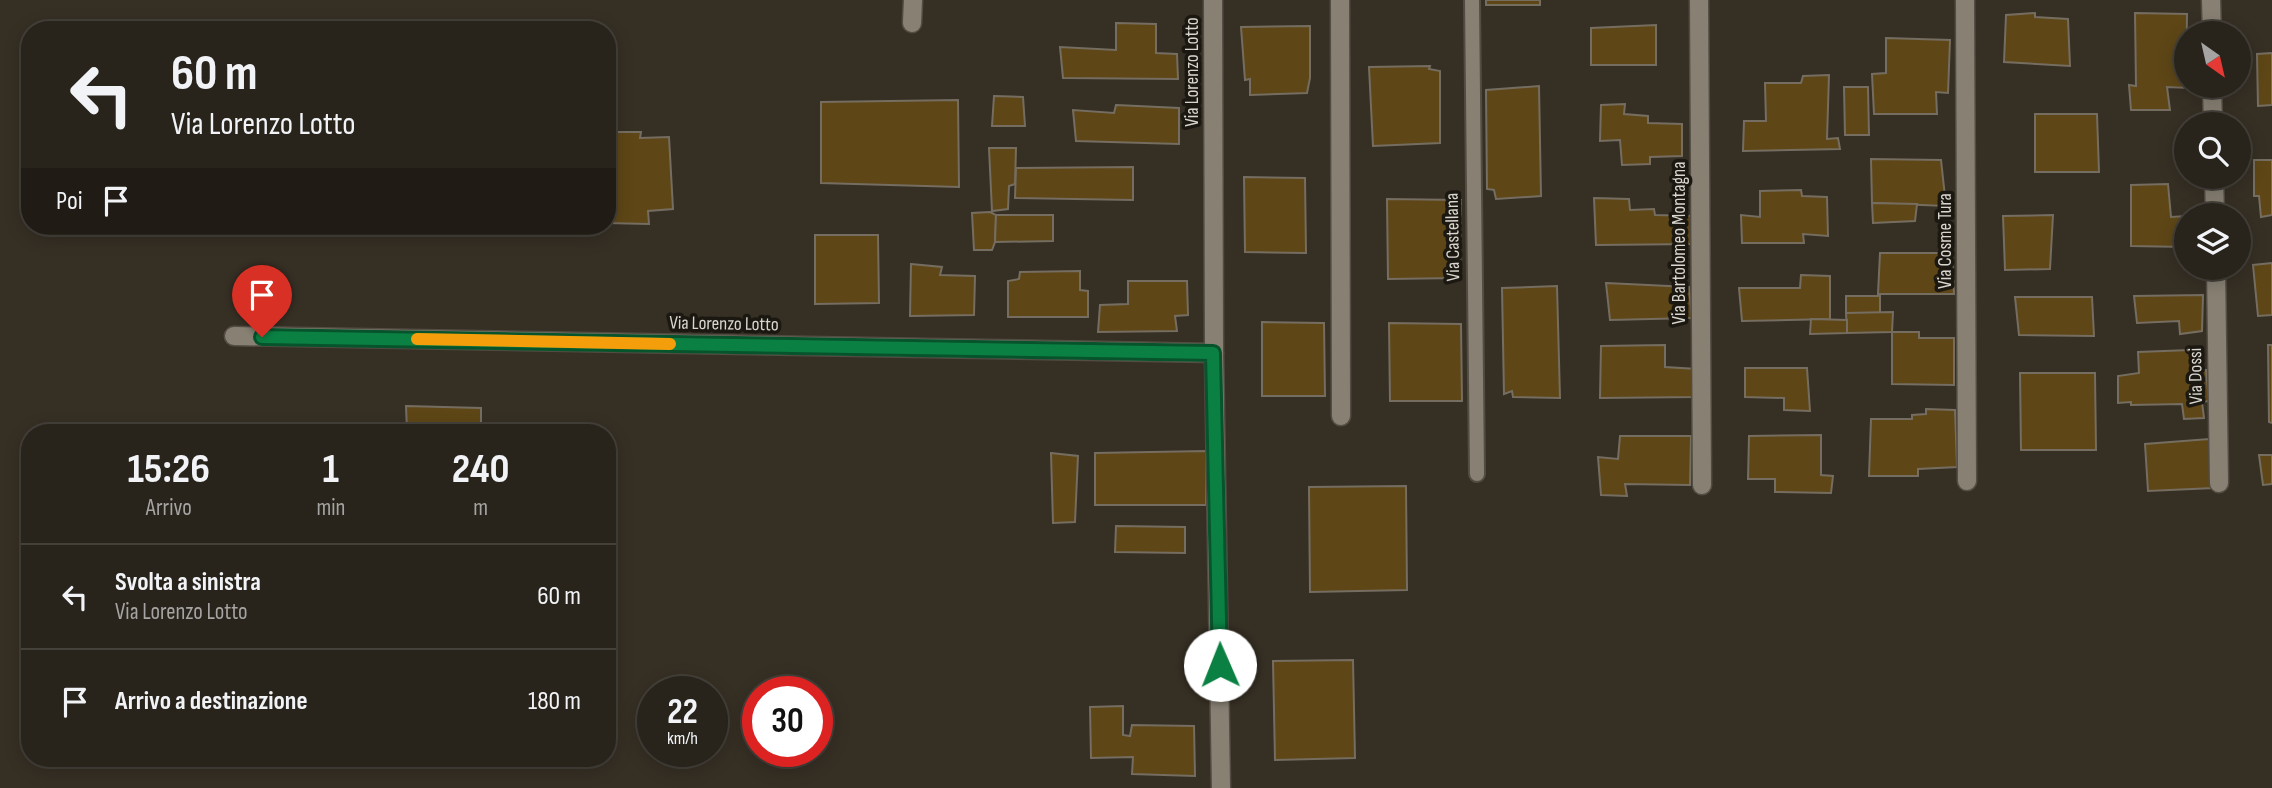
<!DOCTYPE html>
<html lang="it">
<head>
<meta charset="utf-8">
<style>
	body { margin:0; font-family:"Sofia Sans Condensed",sans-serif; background:#302b24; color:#f1f3f6; height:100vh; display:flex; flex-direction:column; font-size:26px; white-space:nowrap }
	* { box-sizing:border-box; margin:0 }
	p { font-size:23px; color:#a5a4a3 }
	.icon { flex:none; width:38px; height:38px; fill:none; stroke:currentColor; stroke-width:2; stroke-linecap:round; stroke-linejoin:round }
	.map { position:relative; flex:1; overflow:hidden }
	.drawer { position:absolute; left:21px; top:424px; width:595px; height:343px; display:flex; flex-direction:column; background:#28231b; border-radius:28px; box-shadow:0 4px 18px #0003,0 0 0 2px #44403a }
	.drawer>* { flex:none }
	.top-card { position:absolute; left:21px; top:21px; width:595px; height:214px; border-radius:28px; box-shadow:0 4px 18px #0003,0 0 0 2px #44403a; background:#28231b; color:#f1f3f6; overflow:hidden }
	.needle { width:46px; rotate:146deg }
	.controls { position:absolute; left:2174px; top:21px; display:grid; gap:14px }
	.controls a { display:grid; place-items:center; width:77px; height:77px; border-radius:50%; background:#28231b; box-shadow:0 4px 18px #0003,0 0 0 2px #44403a; font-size:35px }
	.speed { position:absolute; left:637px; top:676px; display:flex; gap:14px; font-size:35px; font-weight:700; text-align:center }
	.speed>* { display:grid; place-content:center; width:91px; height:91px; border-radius:50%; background:#28231b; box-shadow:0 4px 18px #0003,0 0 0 2px #44403a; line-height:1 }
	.speed small { font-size:18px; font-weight:400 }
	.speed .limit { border:10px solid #d22; background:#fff; color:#111 }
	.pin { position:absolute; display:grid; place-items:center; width:60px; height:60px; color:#fff; margin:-72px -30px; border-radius:50% 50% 50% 0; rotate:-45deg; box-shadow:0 0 7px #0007 }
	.pin .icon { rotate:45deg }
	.me { position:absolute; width:77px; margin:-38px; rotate:359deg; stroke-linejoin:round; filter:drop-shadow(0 0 5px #0008) }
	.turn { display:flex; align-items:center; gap:24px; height:147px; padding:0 35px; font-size:32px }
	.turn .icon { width:91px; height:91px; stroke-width:2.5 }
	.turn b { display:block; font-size:49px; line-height:60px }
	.then { display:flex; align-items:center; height:66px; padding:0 35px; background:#0003; gap:14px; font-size:26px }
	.eta { display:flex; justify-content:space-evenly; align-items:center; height:119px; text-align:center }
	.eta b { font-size:42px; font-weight:700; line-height:49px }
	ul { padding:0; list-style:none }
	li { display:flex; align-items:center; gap:21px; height:105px; padding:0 35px; border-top:2px solid #44403a }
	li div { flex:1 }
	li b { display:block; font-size:26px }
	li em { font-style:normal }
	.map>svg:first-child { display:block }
	.building { fill:#5e4616; stroke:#756d60; stroke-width:2 }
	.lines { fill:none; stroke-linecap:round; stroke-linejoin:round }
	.lane-casing { stroke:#524c43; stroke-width:18 }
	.street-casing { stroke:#524c43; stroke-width:21 }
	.lane { stroke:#888073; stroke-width:14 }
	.street { stroke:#888073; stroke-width:18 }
	.route-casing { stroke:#07532c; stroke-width:18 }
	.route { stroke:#0b8043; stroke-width:12 }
	.slow { stroke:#f59e0b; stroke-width:12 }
	.labels { text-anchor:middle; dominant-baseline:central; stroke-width:7; stroke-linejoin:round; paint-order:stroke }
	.street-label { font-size:19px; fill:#dad6cf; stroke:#1b1812 }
</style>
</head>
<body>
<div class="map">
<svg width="2272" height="788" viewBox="0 0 2272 788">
	<rect width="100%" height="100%" fill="#362f24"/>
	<g class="building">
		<rect x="1486" y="0" width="54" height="5"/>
		<polygon points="2035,13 2035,17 2068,19 2070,66 2004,62 2006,15"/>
		<polygon points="2135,13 2187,14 2186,86 2188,88 2167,87 2170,110 2131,110 2129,85 2136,86"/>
		<polygon points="1116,23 1156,24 1156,53 1177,54 1178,79 1063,78 1060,47 1116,50"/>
		<polygon points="1656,25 1656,65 1591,65 1591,28"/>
		<polygon points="1310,26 1310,78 1307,93 1250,95 1250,79 1245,80 1241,27"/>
		<polygon points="1886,38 1950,40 1948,93 1936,92 1937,114 1874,114 1872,74 1886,73"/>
		<polygon points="2272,53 2272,105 2258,106 2257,54"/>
		<polygon points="1430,66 1429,69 1440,71 1440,143 1373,146 1369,67"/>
		<polygon points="1829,75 1827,139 1838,138 1840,149 1743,151 1744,121 1766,121 1765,83 1801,83 1803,76"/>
		<polygon points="1539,86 1541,196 1496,199 1494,190 1487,189 1486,90"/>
		<polygon points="1844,87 1868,87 1869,135 1845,135"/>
		<polygon points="994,96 1023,97 1025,126 992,126"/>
		<polygon points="958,100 959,187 821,183 821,102"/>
		<polygon points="1625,104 1624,114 1648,116 1648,123 1682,124 1682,156 1650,157 1650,164 1622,165 1620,140 1600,141 1601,105"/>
		<polygon points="1116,105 1179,108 1179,144 1076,141 1073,110 1114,113"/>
		<polygon points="2035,114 2097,114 2099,172 2035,172"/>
		<polygon points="607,132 641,132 640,138 669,137 673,209 648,211 649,224 607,223"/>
		<polygon points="989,148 1016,148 1015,184 1009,186 1008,209 992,211"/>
		<polygon points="1871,159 1941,160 1946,206 1872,203"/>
		<polygon points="2254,160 2272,160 2272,215 2261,217 2259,196 2254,196"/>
		<polygon points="1133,167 1133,200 1015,198 1016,168"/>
		<polygon points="1244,177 1305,178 1306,253 1245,252"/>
		<polygon points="2168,184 2171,217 2186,216 2186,247 2131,246 2131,185"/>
		<polygon points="1801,190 1802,196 1827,197 1828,236 1803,234 1804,243 1742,243 1741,215 1760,217 1760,191"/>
		<polygon points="1594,198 1629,199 1630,210 1654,209 1655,215 1694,216 1696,244 1596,245"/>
		<polygon points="1387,199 1461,200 1460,278 1388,279"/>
		<polygon points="1872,203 1917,204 1915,221 1873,223"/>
		<polygon points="990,212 996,215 995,242 992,250 974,250 972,213"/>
		<polygon points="996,215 1053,215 1053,241 995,242"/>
		<polygon points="2053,215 2050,269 2005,270 2003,216"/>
		<polygon points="815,235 878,235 879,303 815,304"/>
		<polygon points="1880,253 1952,253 1954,294 1878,294"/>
		<polygon points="2272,263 2272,315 2258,316 2253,265"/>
		<polygon points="911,264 942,267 940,275 975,276 974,315 910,316"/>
		<polygon points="1080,271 1080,290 1088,291 1088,317 1008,317 1008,281 1019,279 1020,272"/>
		<polygon points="1801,275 1830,276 1830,319 1742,321 1739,288 1800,288"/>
		<polygon points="1128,281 1187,281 1188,315 1175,316 1177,331 1098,332 1100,305 1128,304"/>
		<polygon points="1606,283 1689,287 1692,318 1610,320"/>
		<polygon points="1557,286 1560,398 1513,397 1512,391 1504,394 1502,288"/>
		<polygon points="2203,295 2202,331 2180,334 2179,321 2137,323 2134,296"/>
		<rect x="1846" y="296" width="34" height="17"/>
		<polygon points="2015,297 2092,297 2094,336 2019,335"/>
		<polygon points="1893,312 1892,332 1847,333 1846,313"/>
		<polygon points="1811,319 1847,320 1847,333 1810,334"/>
		<polygon points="1262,322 1324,323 1325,396 1262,396"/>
		<polygon points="1389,323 1461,324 1462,401 1390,401"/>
		<polygon points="1892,332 1919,332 1919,338 1954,338 1954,385 1892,384"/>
		<polygon points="1665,345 1665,367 1697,369 1696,397 1600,398 1601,346"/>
		<polygon points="2268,345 2272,345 2272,423 2269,422"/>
		<polygon points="2190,350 2191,369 2206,370 2209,401 2202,402 2204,418 2184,419 2182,404 2131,405 2131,402 2118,403 2118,376 2139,373 2138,352"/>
		<polygon points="1745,368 1807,368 1810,411 1784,410 1784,398 1745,397"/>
		<polygon points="2020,373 2095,373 2096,450 2021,450"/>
		<polygon points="406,406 481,408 481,432 407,432"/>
		<polygon points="1926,409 1955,410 1957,467 1918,469 1918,476 1869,476 1871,419 1912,419 1912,415 1926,414"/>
		<polygon points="1821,435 1821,475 1833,476 1831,493 1775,492 1775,479 1748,479 1749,436"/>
		<polygon points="1620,436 1691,436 1690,485 1625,484 1627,496 1601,495 1598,457 1618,459"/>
		<polygon points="2209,439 2214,488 2148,491 2145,444"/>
		<polygon points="1206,451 1206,505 1095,505 1095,453"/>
		<polygon points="1051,453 1078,456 1075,522 1053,523"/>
		<polygon points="2259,455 2272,455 2272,484 2263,485"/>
		<polygon points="1406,486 1407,590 1310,592 1309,487"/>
		<polygon points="1116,526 1185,527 1185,553 1115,552"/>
		<polygon points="1353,660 1355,758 1275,760 1273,661"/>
		<polygon points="1123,706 1123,735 1130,736 1132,725 1194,726 1195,776 1132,774 1133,757 1091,758 1090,707"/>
	</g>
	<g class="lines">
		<defs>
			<polyline id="lane" points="1472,0 1477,474"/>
			<g id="street">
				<polyline points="1213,0 1214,353 1221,788"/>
				<polyline points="1340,0 1341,416"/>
				<polyline points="1699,0 1702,485"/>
				<polyline points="1965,0 1967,481"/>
				<polyline points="2211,0 2212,33"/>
				<polyline points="912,23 913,0"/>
				<polyline points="2212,86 2213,124"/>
				<polyline points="2214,177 2215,215"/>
				<polyline points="2216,268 2219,483"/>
				<polyline points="234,336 1214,353"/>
			</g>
		</defs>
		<use href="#lane" class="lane-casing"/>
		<use href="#street" class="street-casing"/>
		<use href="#lane" class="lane"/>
		<use href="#street" class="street"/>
	</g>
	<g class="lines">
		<defs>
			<polyline id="route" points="262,337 1213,353 1220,665"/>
		</defs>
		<use href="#route" class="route-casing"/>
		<use href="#route" class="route"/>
		<polyline class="slow" points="417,339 670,344"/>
	</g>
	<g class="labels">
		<g class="street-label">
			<text transform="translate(1192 72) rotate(-90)">Via Lorenzo Lotto</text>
			<text transform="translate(1453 237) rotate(-91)">Via Castellana</text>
			<text transform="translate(1945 241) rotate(-90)">Via Cosme Tura</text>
			<text transform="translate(1679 243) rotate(-90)">Via Bartolomeo Montagna</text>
			<text transform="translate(724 324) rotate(1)">Via Lorenzo Lotto</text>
			<text transform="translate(2196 376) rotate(-91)">Via Dossi</text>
		</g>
	</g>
</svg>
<div class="controls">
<a><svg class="needle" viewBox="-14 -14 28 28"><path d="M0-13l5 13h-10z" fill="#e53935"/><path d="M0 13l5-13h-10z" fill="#a5a4a3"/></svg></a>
<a><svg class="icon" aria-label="search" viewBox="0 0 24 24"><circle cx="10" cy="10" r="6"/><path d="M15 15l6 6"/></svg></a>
<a><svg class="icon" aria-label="layers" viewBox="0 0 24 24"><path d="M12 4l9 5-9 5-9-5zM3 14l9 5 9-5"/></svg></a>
</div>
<div class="speed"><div>22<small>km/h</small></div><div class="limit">30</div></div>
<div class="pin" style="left:262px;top:337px;background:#d93025"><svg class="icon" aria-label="arrive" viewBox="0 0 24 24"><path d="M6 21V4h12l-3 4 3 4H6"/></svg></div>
<svg class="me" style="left:1220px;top:665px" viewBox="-20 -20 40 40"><circle r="19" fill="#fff"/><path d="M0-13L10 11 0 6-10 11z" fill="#0b8043"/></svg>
<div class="top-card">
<div class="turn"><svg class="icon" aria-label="left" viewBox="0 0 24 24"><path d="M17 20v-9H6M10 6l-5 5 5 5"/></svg><div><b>60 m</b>Via Lorenzo Lotto</div></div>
<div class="then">Poi<svg class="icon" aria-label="arrive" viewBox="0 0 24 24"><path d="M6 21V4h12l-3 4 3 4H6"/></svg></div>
</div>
<section class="drawer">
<div class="eta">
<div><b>15:26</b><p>Arrivo</p></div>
<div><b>1</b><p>min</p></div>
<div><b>240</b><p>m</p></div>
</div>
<ul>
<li><svg class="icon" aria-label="left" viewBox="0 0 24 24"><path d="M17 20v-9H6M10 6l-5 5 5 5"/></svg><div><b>Svolta a sinistra</b><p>Via Lorenzo Lotto</p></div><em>60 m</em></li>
<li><svg class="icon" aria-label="arrive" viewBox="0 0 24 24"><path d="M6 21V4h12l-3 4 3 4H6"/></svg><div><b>Arrivo a destinazione</b></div><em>180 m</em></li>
</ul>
</section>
</div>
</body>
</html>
